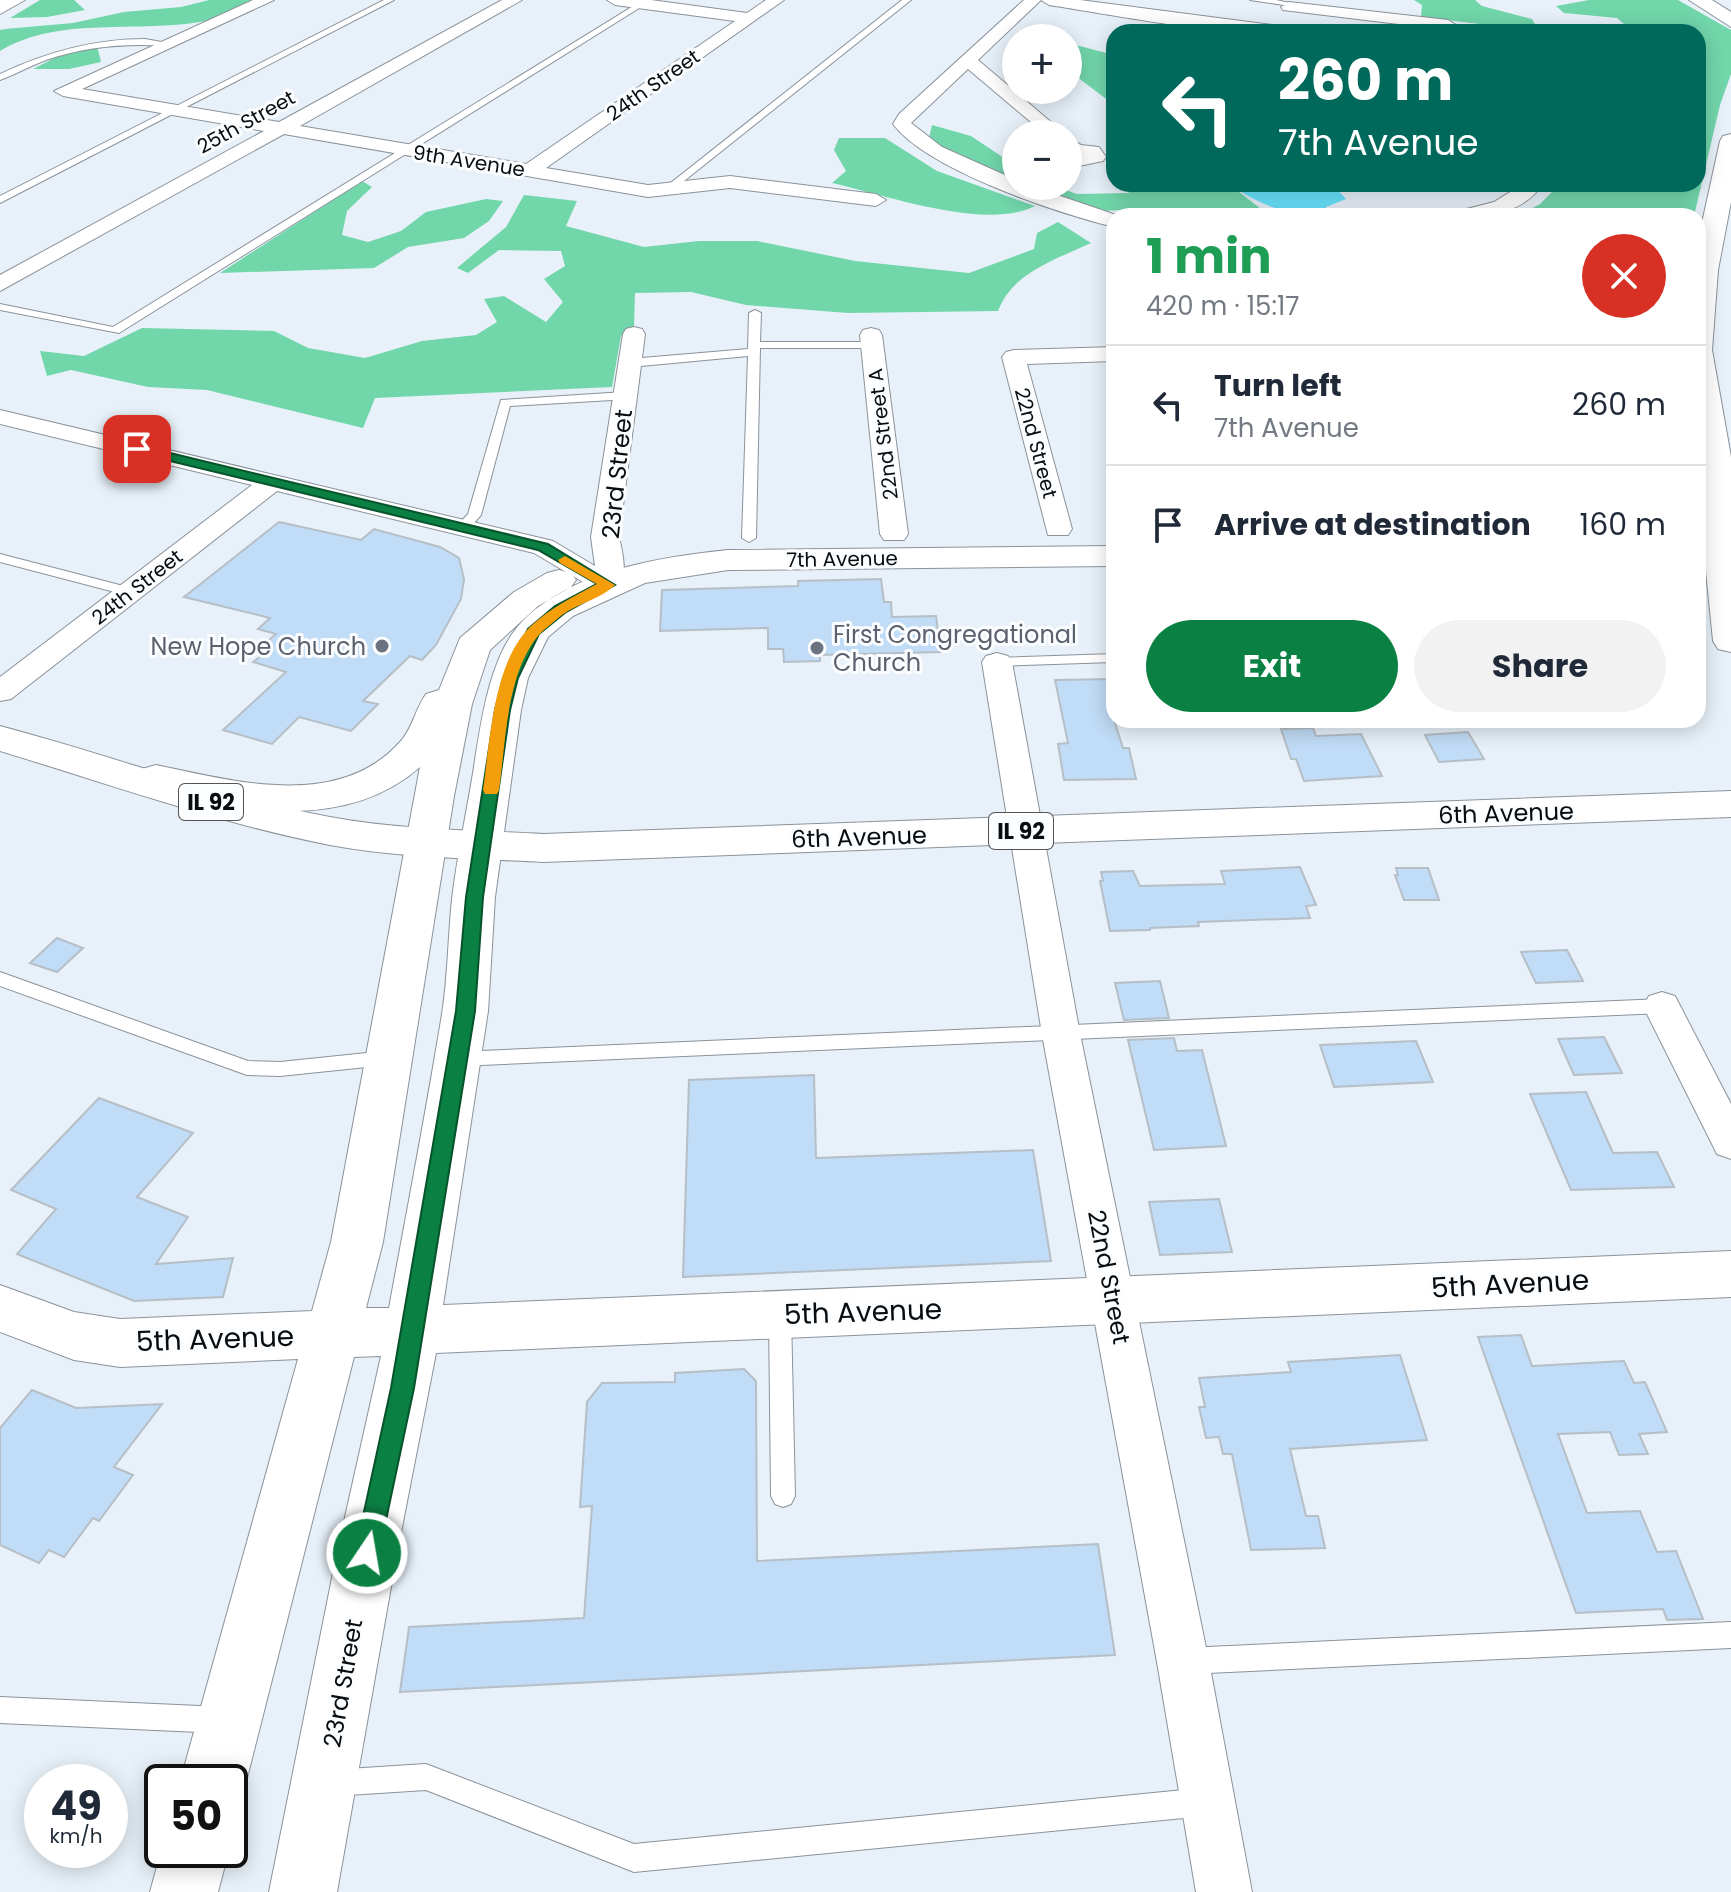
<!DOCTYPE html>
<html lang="en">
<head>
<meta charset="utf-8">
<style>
	body { margin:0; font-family:Poppins,sans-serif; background:#f2f2f3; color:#1f2937; height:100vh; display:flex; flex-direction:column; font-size:30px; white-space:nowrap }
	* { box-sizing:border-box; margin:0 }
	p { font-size:26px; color:#747a83 }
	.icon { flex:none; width:44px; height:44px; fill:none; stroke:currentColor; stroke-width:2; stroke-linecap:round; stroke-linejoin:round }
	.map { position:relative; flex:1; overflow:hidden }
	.side { position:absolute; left:1106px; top:208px; width:600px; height:520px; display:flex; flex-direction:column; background:#fff; border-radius:24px; box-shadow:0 4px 20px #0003 }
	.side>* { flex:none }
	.banner { position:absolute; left:1106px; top:24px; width:600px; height:168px; border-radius:24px; box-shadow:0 4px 20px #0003; background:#00695c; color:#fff; overflow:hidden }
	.controls { position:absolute; left:1002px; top:24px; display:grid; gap:16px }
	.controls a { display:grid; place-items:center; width:80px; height:80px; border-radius:50%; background:#fff; box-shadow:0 4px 20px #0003; font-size:40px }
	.speed { position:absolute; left:24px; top:1764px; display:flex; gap:16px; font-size:40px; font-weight:700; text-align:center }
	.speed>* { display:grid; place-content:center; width:104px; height:104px; border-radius:50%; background:#fff; box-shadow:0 4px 20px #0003; line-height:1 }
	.speed small { font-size:20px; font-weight:400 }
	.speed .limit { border:4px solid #111; border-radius:12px; background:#fff; color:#111 }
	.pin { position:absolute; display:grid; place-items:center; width:68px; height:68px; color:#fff; margin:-34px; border-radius:16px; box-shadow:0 4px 12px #0006 }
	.me { position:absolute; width:88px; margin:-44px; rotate:12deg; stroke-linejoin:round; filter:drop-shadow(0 0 6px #0008) }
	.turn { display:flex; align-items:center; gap:28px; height:168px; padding:0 40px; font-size:36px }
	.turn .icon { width:104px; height:104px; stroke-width:2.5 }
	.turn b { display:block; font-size:56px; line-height:68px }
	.round { display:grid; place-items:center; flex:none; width:84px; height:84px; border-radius:42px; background:#f2f2f3 }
	.overview { display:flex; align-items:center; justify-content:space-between; height:136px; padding:0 40px }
	h1 { font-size:48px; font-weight:700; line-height:60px; color:#1e9e55 }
	.action { display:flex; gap:16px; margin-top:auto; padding:16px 40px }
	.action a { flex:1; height:92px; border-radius:48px; background:#0b8043; color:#fff; font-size:32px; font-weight:700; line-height:92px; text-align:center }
	.action a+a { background:#f2f2f3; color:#1f2937 }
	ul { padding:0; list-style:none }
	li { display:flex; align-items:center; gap:24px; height:120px; padding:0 40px; border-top:2px solid #e0e1e3 }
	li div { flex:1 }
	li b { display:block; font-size:30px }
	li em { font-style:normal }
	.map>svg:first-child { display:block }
	.forest { fill:#72d6ab }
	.water { fill:#68e3fc }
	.building { fill:#c1dcf6; stroke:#b6bec6; stroke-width:2 }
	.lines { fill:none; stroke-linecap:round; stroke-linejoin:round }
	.lane-casing { stroke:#8a929a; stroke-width:2 }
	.street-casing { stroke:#8a929a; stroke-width:2 }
	.secondary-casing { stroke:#8a929a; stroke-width:2 }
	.primary-casing { stroke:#8a929a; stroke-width:2 }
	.highway-casing { stroke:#8a929a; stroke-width:2 }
	.lane { fill:#fff; fill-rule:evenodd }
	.street { fill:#fff; fill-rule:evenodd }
	.secondary { fill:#fff; fill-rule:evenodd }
	.primary { fill:#fff; fill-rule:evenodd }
	.highway { fill:#fff; fill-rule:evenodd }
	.route { fill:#0b8043; stroke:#07532c; stroke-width:2 }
	.slow { fill:#f59e0b }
	.worship-dot { fill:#6b7280; stroke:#fbfdff; stroke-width:3 }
	.labels { text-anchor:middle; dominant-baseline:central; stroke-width:6; stroke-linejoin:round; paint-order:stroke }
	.far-street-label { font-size:20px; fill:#090c0e; stroke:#fbfdff }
	.shield { fill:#fbfdff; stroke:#525456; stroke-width:2 }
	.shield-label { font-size:22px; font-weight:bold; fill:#090c0e }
	.street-label { font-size:24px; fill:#090c0e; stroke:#fbfdff }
	.worship-label { font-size:24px; fill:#5b616d; stroke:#fbfdff; text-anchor:start }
	.near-street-label { font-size:28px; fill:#090c0e; stroke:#fbfdff }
</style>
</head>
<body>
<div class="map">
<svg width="1731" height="1892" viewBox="0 0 1731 1892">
	<rect width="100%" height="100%" fill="#e8f1f9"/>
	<g class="forest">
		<polygon points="40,0 74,0 85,10 47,17 10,18"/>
		<path d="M209,0H256C240,7 222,18 205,21C138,34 60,15 0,51V30L5,29L73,23L124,12L181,7Z"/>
		<polygon points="1414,0 1475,0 1482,6 1532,19 1539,31 1421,17 1422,5"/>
		<polygon points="1589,0 1678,0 1731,30 1731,74 1720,105 1694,216 1518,216 1540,204 1560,184 1698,184 1698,32 1633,32 1617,18 1564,13 1556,6"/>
		<polygon points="1068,43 1114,55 1114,105 1068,70"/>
		<polygon points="97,46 101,62 69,69 33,69 64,53"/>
		<polygon points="932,125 971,136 1016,166 1016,182 928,142"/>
		<path d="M839,138H885L937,171L1035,206C986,231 885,195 832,183L846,171L834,150Z"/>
		<polygon points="362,181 372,187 347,211 342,235 368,242 401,231 426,212 486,199 503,201 489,221 464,238 408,247 374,268 220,273"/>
		<polygon points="1139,184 1229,184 1270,216 1163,216 1157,208 1103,211 1025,186 1054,186 1077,194 1128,193"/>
		<path d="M524,195L577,201L566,226L644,247L699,241H757L855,261L969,273L1034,249L1037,233L1058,222L1091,243C1055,260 1013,272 998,311L848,313L746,305L691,292L635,293L634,327L621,336L612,387L375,398L363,428L207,390L148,387L71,370L47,376L40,351L84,356L142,328L274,331L308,348L365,358L422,341L476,335L497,322L484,299L504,296L546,322L563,302L544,279L565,266L561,251L499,250L468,273L457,268L506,227Z"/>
	</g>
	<path class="water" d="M1229,184H1332L1346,199L1326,207L1324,216C1288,216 1259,205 1229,184Z"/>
	<g class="building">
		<polygon points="279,522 361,540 374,529 440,547 459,558 464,579 461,599 436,645 422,660 410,656 363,701 378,704 351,731 299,717 272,744 223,730 286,672 253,662 265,653 256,651 276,634 258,629 270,618 184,597"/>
		<polygon points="881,579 884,602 891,602 892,617 936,616 941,652 820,655 820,661 784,662 783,649 768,649 768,628 660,631 662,590 798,586 798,581"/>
		<polygon points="1114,679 1114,720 1123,748 1129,748 1136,779 1064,780 1058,744 1068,743 1055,680"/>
		<polygon points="1313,728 1316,736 1361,734 1382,776 1304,781 1296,759 1291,759 1281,729"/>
		<polygon points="1468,732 1484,759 1439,762 1425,735"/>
		<polygon points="1300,867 1316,905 1306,906 1310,918 1198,922 1199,926 1150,928 1150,930 1110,931 1100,881 1103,881 1101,872 1133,871 1140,886 1225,884 1221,871"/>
		<polygon points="1396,868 1428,868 1439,900 1404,900 1395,875 1398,875"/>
		<polygon points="57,938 83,948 57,972 30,963"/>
		<polygon points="1567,950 1583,981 1536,983 1521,952"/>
		<polygon points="1160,981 1169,1018 1124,1020 1115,983"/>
		<polygon points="1604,1037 1622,1073 1574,1075 1558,1039"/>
		<polygon points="1174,1038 1177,1051 1202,1050 1226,1146 1154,1150 1128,1040"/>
		<polygon points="1416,1041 1433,1082 1334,1087 1320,1045"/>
		<polygon points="814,1075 816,1158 1033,1150 1051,1261 683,1277 689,1080"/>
		<polygon points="1586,1092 1613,1153 1657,1152 1674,1187 1571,1190 1530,1094"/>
		<polygon points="99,1098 193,1133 137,1197 188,1217 156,1264 233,1258 223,1297 134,1301 17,1254 56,1209 11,1190"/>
		<polygon points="1219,1199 1232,1252 1160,1255 1149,1202"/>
		<polygon points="1521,1335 1532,1366 1624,1361 1634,1383 1645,1382 1667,1432 1639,1434 1648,1454 1619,1455 1610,1432 1558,1434 1587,1513 1640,1511 1657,1552 1676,1551 1703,1619 1667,1620 1663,1609 1576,1613 1478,1337"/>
		<polygon points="1400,1355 1427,1440 1290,1449 1306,1516 1318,1516 1325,1548 1251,1550 1232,1454 1223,1454 1219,1437 1206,1438 1199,1407 1205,1407 1199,1378 1291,1372 1288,1362"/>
		<polygon points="744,1369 756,1381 757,1561 1098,1544 1115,1655 400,1692 409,1627 584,1618 592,1506 580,1507 587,1402 602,1383 675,1382 675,1373"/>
		<polygon points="32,1390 76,1408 162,1404 114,1467 133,1475 99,1521 93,1518 64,1557 49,1550 39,1563 0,1545 0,1428"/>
	</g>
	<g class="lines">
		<defs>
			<g id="lane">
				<polygon points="384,0 394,0 0,203 0,196"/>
				<polygon points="643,0 652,0 119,333 0,310 0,304 113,327"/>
				<polygon points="902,0 911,0 669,193 663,193 663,189"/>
				<polygon points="1250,0 1276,0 1295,4 1291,6"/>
				<path d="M145,39L173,44L169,46C126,43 87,46 46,60C30,66 16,74 0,80V74C47,52 93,39 145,39Z"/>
				<polygon points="755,310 761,313 760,342 872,342 878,345 872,348 760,348 756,538 749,542 742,538 748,356 630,367 624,363 630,359 748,349 749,313"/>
				<polygon points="625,392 631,396 629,399 510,406 481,515 467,531 457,531 455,528 468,514 501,400"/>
				<polygon points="0,554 135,589 137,592 130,596 0,562"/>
				<polygon points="1114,654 1114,662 997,666 990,662 997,658"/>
				<polygon points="0,972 248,1061 280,1062 386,1051 393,1053 396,1058 393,1063 386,1065 280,1076 247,1075 0,986"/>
				<polygon points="1662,999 1669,1001 1671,1006 1669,1011 1662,1013 458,1066 451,1064 448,1059 451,1054 458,1052"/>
				<polygon points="780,1305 788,1308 791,1315 795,1496 791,1504 783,1507 775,1504 771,1496 769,1315 772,1308"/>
				<polygon points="1731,1622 1731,1648 1186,1674 1177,1670 1173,1661 1177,1652 1186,1648"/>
				<polygon points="0,1697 222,1707 231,1711 235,1720 231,1729 222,1733 0,1723"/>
				<polygon points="426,1764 634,1844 1204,1788 1214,1792 1218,1802 1214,1812 1204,1816 634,1872 426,1790 332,1796 322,1793 319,1783 322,1773 332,1770"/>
			</g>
			<g id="street">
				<polygon points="253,0 274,0 82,89 279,122 502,0 522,0 300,126 526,164 735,21 615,5 607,0 651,0 747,13 766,0 784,0 546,168 648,185 730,176 876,194 886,200 876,206 730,188 648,197 284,134 0,291 0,275 264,131 63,96 54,91"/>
				<path d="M1024,0H1041L978,60L1065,134H1045L968,69L911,123L942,147L1016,180V186H1031L1119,216H1114V227C1058,213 927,170 893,124L899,114Z"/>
				<path d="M1041,0H1080L1272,25L1280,30C1249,42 1092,11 1049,5Z"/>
				<polygon points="1289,2 1448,20 1456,25 1448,30 1283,10 1281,7"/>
				<polygon points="1068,138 1081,145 1099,147 1106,157 1103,161 1079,166 1068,162"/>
				<path d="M1523,184H1543C1520,216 1488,216 1452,216L1455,212L1494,202Z"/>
				<path d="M634,327L642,329L645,334L619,537C623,554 628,576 618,591L608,593L598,591L534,553L277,491L11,699L0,701V677L252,485L0,424V410L553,541L595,566L591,537L623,334L626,329Z"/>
				<polygon points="871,328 879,330 882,335 908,534 904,540 884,540 880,534 860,335 863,330"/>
				<polygon points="1114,347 1114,361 1027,364 1072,529 1068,535 1048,535 1002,357 1006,352 1014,350"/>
				<polygon points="997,653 1008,656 1012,662 1080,1034 1209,1662 1252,1892 1196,1892 1157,1662 1042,1034 982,662 986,656"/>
				<polygon points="1662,992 1675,996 1731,1104 1731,1159 1717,1154 1643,1006 1649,996"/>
			</g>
			<g id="secondary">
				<polygon points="0,0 25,0 0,14"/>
				<polygon points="1689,0 1712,0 1731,12 1731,27"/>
				<polygon points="1731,493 1731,513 1698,515 1698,495"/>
				<polygon points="1731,531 1731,551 1698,552 1698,532"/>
				<path d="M1114,546V566L728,570L645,583L573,616L548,637L528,678L521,710L495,897L488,1011L443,1305L1731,1251V1297L436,1353L397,1553L337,1892H269L337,1553L381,1356L354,1357L246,1782L236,1805L230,1808V1782H180L298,1359L120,1367L74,1360L0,1332V1285L74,1312L120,1319L312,1311L331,1242L420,767C344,834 231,811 142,787L136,778L142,769L156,765C234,781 338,811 400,742C413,728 415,709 426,694L439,690L460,638L514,592L547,573L559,570L571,573L576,580L571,587L538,606L490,650L472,704L454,796L383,1242L366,1308H389C407,1210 426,1112 442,1014C448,976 448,937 452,899C457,857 466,815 473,773C480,729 488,659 520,624C569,571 660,557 728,550Z"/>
				<polygon points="162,1848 229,1850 218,1892 150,1892"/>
			</g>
			<path id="primary" d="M0,726C110,755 217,796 330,817C400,830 472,830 543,834L1731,791V817L543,862C472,858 399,858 330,845C218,823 109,784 0,751Z"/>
			<polygon id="highway" points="1731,134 1731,202 1718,270 1712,350 1731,457 1731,652 1718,649 1713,641 1703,541 1707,503 1698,444 1698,241 1720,141 1723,136"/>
		</defs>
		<use href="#lane" class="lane-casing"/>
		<use href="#street" class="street-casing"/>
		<use href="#secondary" class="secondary-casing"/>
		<use href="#primary" class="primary-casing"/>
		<use href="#highway" class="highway-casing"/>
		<use href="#lane" class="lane"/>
		<use href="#street" class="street"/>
		<use href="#secondary" class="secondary"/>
		<use href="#primary" class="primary"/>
		<use href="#highway" class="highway"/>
	</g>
	<polygon class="route" points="137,445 548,544 615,585 566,612 539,634 518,678 510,710 483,897 475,1011 414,1388 379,1553 376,1562 367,1565 358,1562 355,1553 391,1388 456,1011 466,897 495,710 503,678 528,629 555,606 597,584 538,550 133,452 131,449"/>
	<path class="slow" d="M565,556L615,585C601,599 578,603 562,615C554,622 545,628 538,636C506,675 506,742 499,790L497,794H485L483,790C490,742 493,663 530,627C550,608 573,597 597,584L560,563L558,560Z"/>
	<g class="worship-dot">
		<circle cx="382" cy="646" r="8"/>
		<circle cx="817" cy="648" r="8"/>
	</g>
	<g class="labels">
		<g class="far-street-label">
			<text transform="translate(653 85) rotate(-35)">24th Street</text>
			<text transform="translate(246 122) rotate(-29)">25th Street</text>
			<text transform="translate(469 161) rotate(9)">9th Avenue</text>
			<text transform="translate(883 434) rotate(-97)">22nd Street A</text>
			<text transform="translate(1036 443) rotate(75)">22nd Street</text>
			<text transform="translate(842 559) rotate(-1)">7th Avenue</text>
			<text transform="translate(137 587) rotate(-38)">24th Street</text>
		</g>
		<g class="shield">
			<rect x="179" y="784" width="64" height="36" rx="6"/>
			<rect x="989" y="813" width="64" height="36" rx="6"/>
		</g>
		<g class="shield-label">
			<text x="211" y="802">IL 92</text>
			<text x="1021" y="831">IL 92</text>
		</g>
		<g class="street-label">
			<text transform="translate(617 474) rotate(-84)">23rd Street</text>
			<text transform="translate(1506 813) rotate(-2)">6th Avenue</text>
			<text transform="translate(859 837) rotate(-2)">6th Avenue</text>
			<text transform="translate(1109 1277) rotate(79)">22nd Street</text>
			<text transform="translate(343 1683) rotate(-80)">23rd Street</text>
		</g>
		<g class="worship-label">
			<text x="833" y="634">First Congregational<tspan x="833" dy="28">Church</tspan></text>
			<text x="366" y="646" text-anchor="end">New Hope Church</text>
		</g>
		<g class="near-street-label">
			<text transform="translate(1510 1284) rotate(-3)">5th Avenue</text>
			<text transform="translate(863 1312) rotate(-2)">5th Avenue</text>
			<text transform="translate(215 1339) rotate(-2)">5th Avenue</text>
		</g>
	</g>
</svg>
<div class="controls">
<a>+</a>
<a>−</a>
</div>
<div class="speed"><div>49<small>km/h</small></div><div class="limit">50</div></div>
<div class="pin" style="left:137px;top:449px;background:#d93025"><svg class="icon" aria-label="arrive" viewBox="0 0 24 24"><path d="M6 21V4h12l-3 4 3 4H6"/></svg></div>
<svg class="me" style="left:367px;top:1553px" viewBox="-20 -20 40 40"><circle r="17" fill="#0b8043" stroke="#fff" stroke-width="3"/><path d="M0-11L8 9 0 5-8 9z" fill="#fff"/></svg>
<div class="banner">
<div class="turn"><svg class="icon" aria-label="left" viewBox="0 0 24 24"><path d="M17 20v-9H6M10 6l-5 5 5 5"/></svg><div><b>260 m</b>7th Avenue</div></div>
</div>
<section class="side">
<div class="overview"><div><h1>1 min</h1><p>420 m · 15:17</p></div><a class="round" style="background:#d93025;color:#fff"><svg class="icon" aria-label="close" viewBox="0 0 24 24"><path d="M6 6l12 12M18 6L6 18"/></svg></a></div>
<ul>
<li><svg class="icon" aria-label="left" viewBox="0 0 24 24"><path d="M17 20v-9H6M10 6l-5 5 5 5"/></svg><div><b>Turn left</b><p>7th Avenue</p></div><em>260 m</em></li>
<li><svg class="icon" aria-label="arrive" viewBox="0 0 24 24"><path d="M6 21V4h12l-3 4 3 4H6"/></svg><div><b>Arrive at destination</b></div><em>160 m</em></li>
</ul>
<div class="action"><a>Exit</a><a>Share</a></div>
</section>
</div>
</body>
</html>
